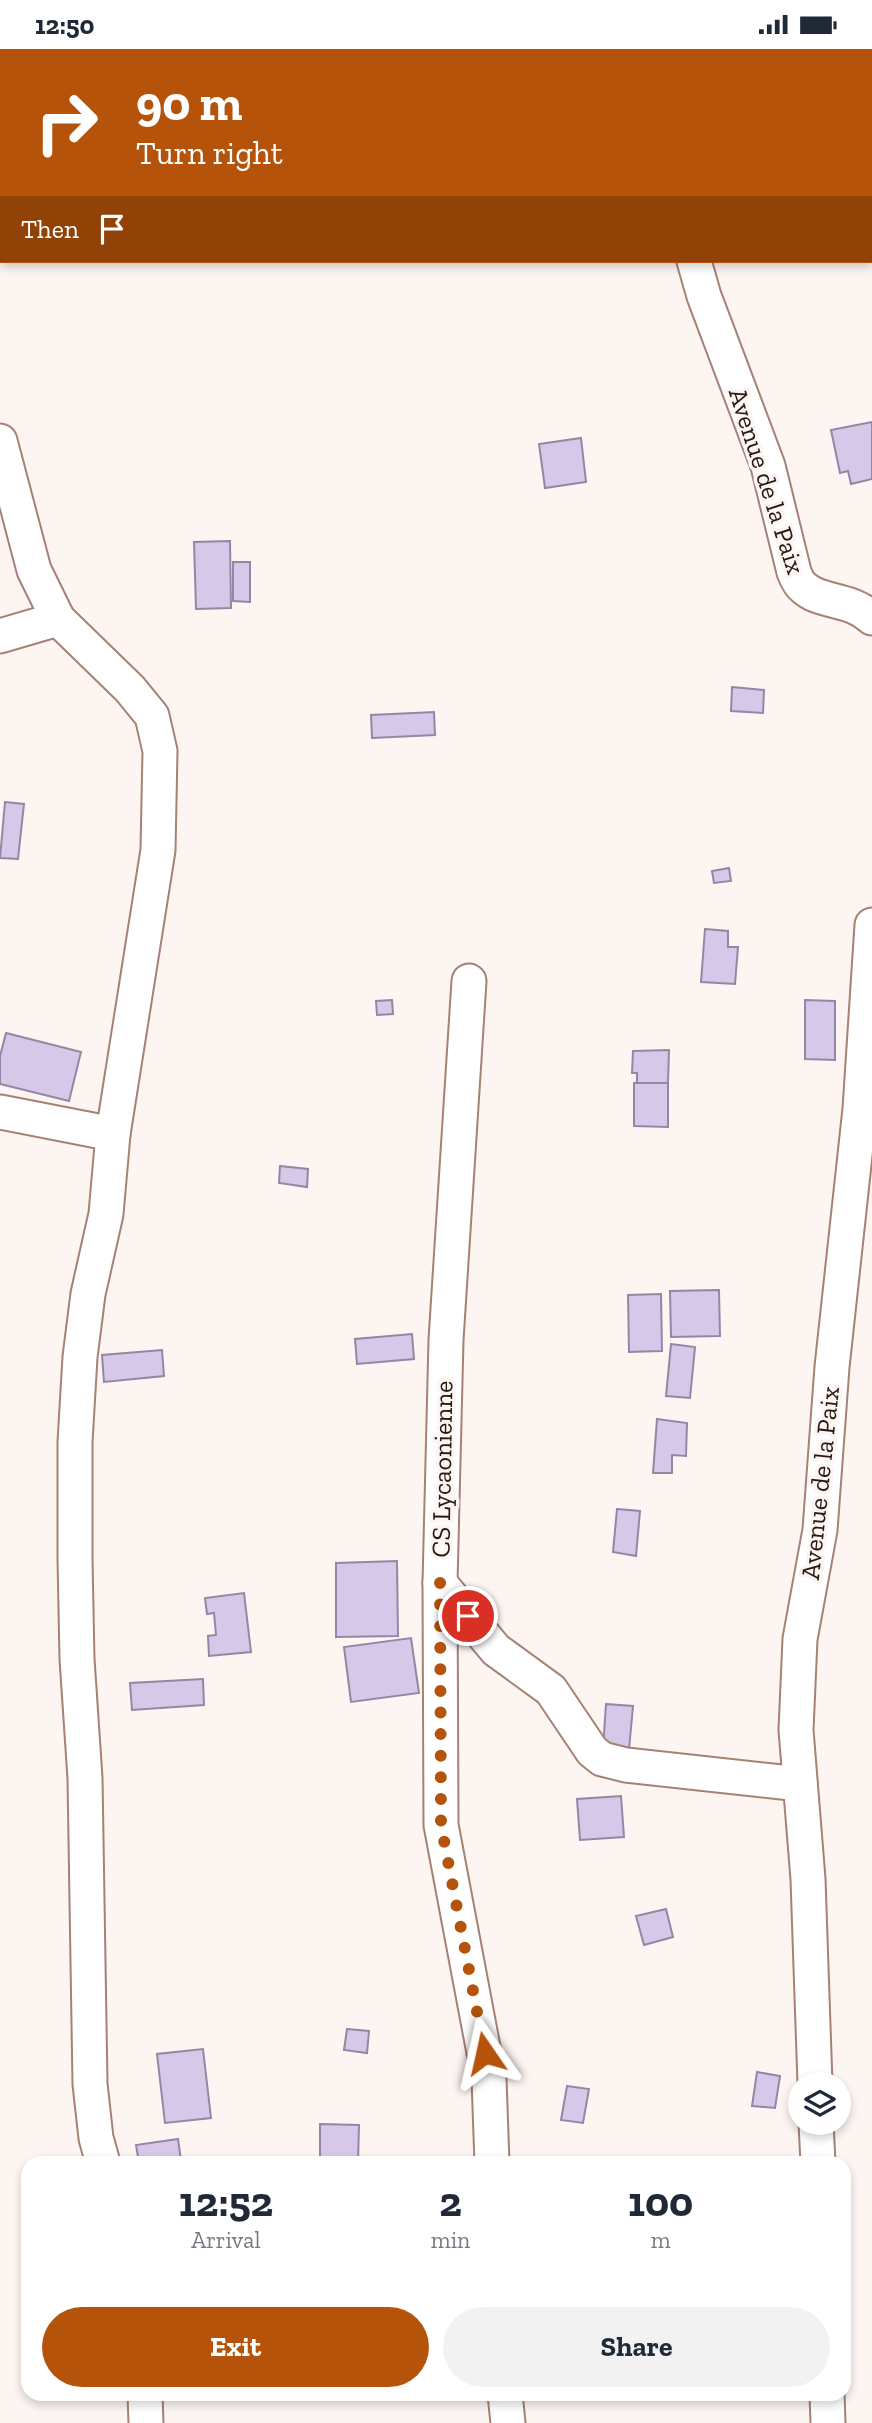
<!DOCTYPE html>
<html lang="en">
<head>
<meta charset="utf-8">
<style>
	body { margin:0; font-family:"Zilla Slab",serif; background:#f2f2f3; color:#1f2937; height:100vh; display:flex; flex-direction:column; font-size:26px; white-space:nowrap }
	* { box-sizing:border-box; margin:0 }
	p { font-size:23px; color:#747a83 }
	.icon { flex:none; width:38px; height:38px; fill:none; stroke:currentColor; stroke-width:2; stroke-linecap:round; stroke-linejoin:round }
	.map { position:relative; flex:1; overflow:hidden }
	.side { position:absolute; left:21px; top:2107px; width:830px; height:245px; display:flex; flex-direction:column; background:#fff; border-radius:21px; box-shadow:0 4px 10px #0003 }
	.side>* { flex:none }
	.hud { position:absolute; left:0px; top:0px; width:873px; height:214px; box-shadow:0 4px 10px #0003; background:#b45309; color:#fff; overflow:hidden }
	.buttons { position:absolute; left:788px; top:2023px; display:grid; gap:14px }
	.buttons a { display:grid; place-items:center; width:63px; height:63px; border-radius:50%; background:#fff; box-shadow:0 4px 10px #0003; font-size:35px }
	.pin { position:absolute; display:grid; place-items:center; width:60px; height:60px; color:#fff; margin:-30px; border:4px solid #fff; border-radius:50%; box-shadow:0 2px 7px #0007 }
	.me { position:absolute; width:77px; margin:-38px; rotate:349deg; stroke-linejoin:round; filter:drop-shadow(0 0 5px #0008) }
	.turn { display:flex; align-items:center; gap:24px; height:147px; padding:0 21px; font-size:32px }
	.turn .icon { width:91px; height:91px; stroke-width:2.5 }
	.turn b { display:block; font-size:49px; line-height:60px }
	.then { display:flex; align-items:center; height:66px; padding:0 21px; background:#0003; gap:14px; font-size:26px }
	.eta { display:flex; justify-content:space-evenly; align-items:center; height:119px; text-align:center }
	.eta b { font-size:42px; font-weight:800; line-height:49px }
	.button { display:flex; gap:14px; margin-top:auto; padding:14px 21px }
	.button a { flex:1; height:80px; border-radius:42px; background:#b45309; color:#fff; font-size:28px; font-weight:800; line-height:80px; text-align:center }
	.button a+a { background:#f2f2f3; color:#1f2937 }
	.status { display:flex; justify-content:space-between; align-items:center; height:49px; padding:0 35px; background:#fff; direction:ltr }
	.status svg { height:19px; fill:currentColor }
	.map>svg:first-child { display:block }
	.building { fill:#d6c8e9; stroke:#9486a5; stroke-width:2 }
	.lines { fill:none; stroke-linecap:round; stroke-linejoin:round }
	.street-casing { stroke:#a58274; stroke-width:37 }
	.street { stroke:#fff; stroke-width:33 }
	.route { stroke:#b45309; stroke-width:12; stroke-dasharray:0 21.6 }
	.labels { text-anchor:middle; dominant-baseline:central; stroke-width:7; stroke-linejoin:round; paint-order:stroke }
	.street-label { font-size:26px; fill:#261913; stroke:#fdf5f2 }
</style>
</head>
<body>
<div class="status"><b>12:50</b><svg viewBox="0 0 49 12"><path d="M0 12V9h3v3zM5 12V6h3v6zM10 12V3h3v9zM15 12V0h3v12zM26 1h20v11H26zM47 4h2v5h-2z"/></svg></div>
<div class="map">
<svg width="872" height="2374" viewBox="0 0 872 2374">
	<rect width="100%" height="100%" fill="#fdf5f2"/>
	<g class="building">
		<polygon points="872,373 872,430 851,435 848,422 840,424 831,381"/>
		<polygon points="581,389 586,433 545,439 539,395"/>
		<polygon points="230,492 231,559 196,560 194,493"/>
		<polygon points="233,513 250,513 250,553 233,552"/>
		<polygon points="732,638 764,641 763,664 731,662"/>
		<polygon points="434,663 435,686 372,689 371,666"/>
		<polygon points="5,753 24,755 18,810 0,809"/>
		<polygon points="729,819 731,832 714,834 712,822"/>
		<polygon points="705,880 728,882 728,898 738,898 735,935 701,933"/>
		<polygon points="392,951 393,965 377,966 376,952"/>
		<polygon points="805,951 835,952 835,1011 805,1010"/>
		<polygon points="6,984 81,1003 69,1052 0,1035 0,1007"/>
		<polygon points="669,1001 668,1034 637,1034 637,1024 632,1024 633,1002"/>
		<polygon points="634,1034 668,1034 668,1078 634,1077"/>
		<polygon points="280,1117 308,1120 307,1138 279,1134"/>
		<polygon points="719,1241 720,1287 671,1288 670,1242"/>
		<polygon points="661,1245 662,1302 629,1303 628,1246"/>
		<polygon points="412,1285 414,1310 357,1315 355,1290"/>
		<polygon points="671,1295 695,1298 690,1349 666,1347"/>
		<polygon points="162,1301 164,1327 104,1333 102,1306"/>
		<polygon points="657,1370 687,1374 686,1407 672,1406 672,1424 653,1424"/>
		<polygon points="617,1460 640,1462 636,1507 613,1503"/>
		<polygon points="397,1512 398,1587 336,1588 336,1514"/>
		<polygon points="244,1544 251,1603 209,1607 208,1587 216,1586 214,1564 207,1565 205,1549"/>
		<polygon points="411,1589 419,1644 351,1653 344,1598"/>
		<polygon points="203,1630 204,1656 132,1661 130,1634"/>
		<polygon points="606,1655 633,1657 629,1701 603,1699"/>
		<polygon points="621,1747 624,1788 580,1791 577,1750"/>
		<polygon points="666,1860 673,1888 644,1896 636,1867"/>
		<polygon points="347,1980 369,1982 367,2004 344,2001"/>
		<polygon points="203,2000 211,2069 165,2074 157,2005"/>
		<polygon points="757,2023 780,2027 775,2059 752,2057"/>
		<polygon points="567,2037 589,2040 583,2074 561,2071"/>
		<polygon points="320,2075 359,2076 358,2114 320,2114"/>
		<polygon points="178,2090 181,2111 139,2114 136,2096"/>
	</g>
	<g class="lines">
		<defs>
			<g id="street">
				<polyline points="632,0 633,2"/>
				<path d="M694,212L704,247L768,417L794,523C796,528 799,535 803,538C821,555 849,548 872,569"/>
				<polyline points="0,392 34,521 58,570 130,640 152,667 160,702 158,801 113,1085 106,1165 88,1245 80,1308 75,1393 75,1510 77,1610 85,1729 90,2035 96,2089 103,2114"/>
				<polyline points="0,587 58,570"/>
				<polyline points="469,932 446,1291 440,1534 441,1776 489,2030 492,2114"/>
				<polyline points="0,1063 113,1085"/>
				<polyline points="440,1534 496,1601 551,1641 592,1702 602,1710 626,1716 800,1735"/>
				<polyline points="815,2035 808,1830 796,1681 800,1590 820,1481 832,1318 860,1060 872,876"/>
				<polyline points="816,2074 818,2114"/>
				<polyline points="145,2345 146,2374"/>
				<polyline points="505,2345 508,2374"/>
				<polyline points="827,2345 828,2374"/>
			</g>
		</defs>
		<use href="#street" class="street-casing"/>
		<use href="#street" class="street"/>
	</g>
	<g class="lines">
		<polyline class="route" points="468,1567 440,1534 441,1776 485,2004"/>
	</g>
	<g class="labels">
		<g class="street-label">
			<text transform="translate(767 432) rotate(72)">Avenue de la Paix</text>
			<text transform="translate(442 1420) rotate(-89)">CS Lycaonienne</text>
			<text transform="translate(820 1434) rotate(-84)">Avenue de la Paix</text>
		</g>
	</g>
</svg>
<div class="buttons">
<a><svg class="icon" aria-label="layers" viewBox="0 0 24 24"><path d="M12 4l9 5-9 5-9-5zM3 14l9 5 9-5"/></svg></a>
</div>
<div class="pin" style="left:468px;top:1567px;background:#d93025"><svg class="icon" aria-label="arrive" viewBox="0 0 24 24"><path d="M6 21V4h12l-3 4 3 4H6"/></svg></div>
<svg class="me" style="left:485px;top:2004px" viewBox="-20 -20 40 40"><path d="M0-17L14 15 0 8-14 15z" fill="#b45309" stroke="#fff" stroke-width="4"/></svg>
<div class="hud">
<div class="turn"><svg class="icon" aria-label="right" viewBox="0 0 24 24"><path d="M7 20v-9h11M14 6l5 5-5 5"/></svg><div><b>90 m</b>Turn right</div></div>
<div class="then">Then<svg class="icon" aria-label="arrive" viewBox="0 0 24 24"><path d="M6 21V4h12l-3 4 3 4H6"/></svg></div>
</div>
<section class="side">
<div class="eta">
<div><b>12:52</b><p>Arrival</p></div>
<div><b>2</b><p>min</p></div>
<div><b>100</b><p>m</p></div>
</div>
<div class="button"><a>Exit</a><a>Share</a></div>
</section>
</div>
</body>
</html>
